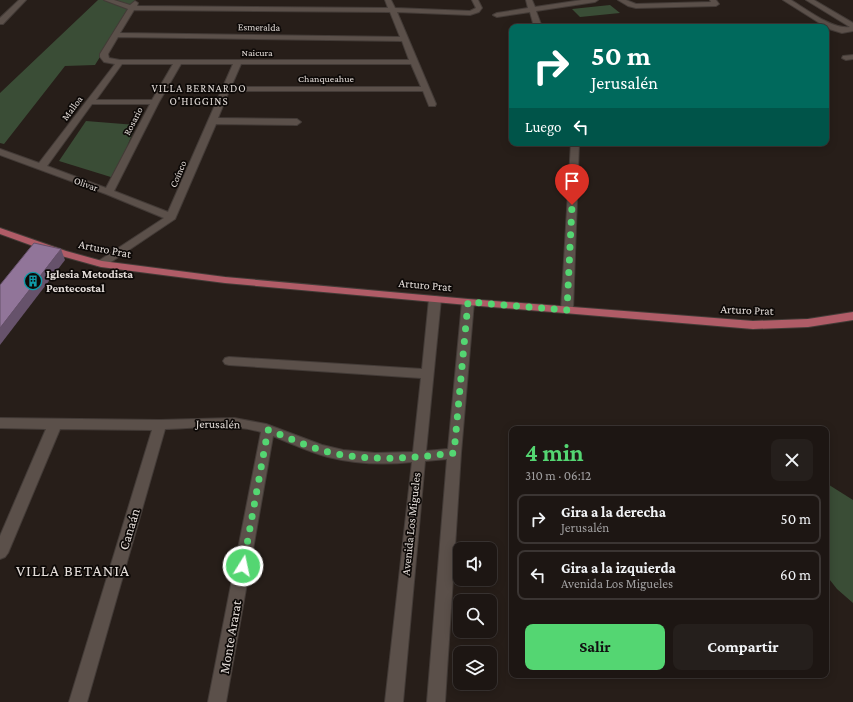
<!DOCTYPE html>
<html lang="es">
<head>
<meta charset="utf-8">
<style>
	body { margin:0; font-family:"Crimson Pro",serif; background:#251f1c; color:#f1f3f6; height:100vh; display:flex; flex-direction:column; font-size:15px; white-space:nowrap }
	* { box-sizing:border-box; margin:0 }
	p { font-size:13px; color:#a09fa0 }
	.icon { flex:none; width:22px; height:22px; fill:none; stroke:currentColor; stroke-width:2; stroke-linecap:round; stroke-linejoin:round }
	.map { position:relative; flex:1; overflow:hidden }
	.details { position:absolute; left:509px; top:426px; width:320px; height:252px; display:flex; flex-direction:column; background:#1d1613; border-radius:8px; box-shadow:0 2px 10px #0003,0 0 0 1px #3b3533 }
	.details>* { flex:none }
	.banner { position:absolute; left:509px; top:24px; width:320px; height:122px; border-radius:8px; box-shadow:0 2px 10px #0003,0 0 0 1px #3b3533; background:#00695c; color:#fff; overflow:hidden }
	.fabs { position:absolute; left:453px; top:542px; display:grid; gap:8px }
	.fabs a { display:grid; place-items:center; width:44px; height:44px; border-radius:8px; background:#1d1613; box-shadow:0 2px 10px #0003,0 0 0 1px #3b3533; font-size:20px }
	.pin { position:absolute; display:grid; place-items:center; width:34px; height:34px; color:#fff; margin:-41px -17px; border-radius:50% 50% 50% 0; rotate:-45deg; box-shadow:0 0 4px #0007 }
	.pin .icon { rotate:45deg }
	.me { position:absolute; width:44px; margin:-22px; rotate:10deg; stroke-linejoin:round; filter:drop-shadow(0 0 3px #0008) }
	.turn { display:flex; align-items:center; gap:14px; height:84px; padding:0 16px; font-size:18px }
	.turn .icon { width:52px; height:52px; stroke-width:2.5 }
	.turn b { display:block; font-size:28px; line-height:34px }
	.then { display:flex; align-items:center; height:38px; padding:0 16px; background:#0003; gap:8px; font-size:15px }
	.round { display:grid; place-items:center; flex:none; width:42px; height:42px; border-radius:8px; background:#251f1c }
	.overview { display:flex; align-items:center; justify-content:space-between; height:68px; padding:0 16px }
	h1 { font-size:24px; font-weight:700; line-height:30px; color:#54d672 }
	.primary-button { display:flex; gap:8px; margin-top:auto; padding:8px 16px }
	.primary-button a { flex:1; height:46px; border-radius:8px; background:#54d672; color:#111; font-size:16px; font-weight:700; line-height:46px; text-align:center }
	.primary-button a+a { background:#251f1c; color:#f1f3f6 }
	ul { padding:0; list-style:none }
	li { display:flex; align-items:center; gap:12px; height:50px; margin:0 8px 6px; padding:0 8px; border:2px solid #3b3533; border-radius:8px }
	li div { flex:1 }
	li b { display:block; font-size:15px }
	li em { font-style:normal }
	.map>svg:first-child { display:block }
	.green { fill:#3a4d36 }
	.lines { fill:none; stroke-linecap:round; stroke-linejoin:round }
	.minor-casing { stroke:#433b37; stroke-width:2 }
	.major-casing { stroke:#433b37; stroke-width:2 }
	.minor { fill:#5b504a; fill-rule:evenodd }
	.major { fill:#b05c67; fill-rule:evenodd }
	.shaded-wall { fill:#66526b }
	.building { fill:#917599; stroke:#66526b }
	.route { stroke:#54d672; stroke-width:7; stroke-dasharray:0 12.6 }
	.labels { text-anchor:middle; dominant-baseline:central; stroke-width:3.5; stroke-linejoin:round; paint-order:stroke }
	.far-street-label { font-size:10px; fill:#e4ddd9; stroke:#0d0907 }
	.far-neighbourhood-label { font-size:11px; letter-spacing:1px; fill:#e4ddd9; stroke:#0d0907 }
	.street-label { font-size:12px; fill:#e4ddd9; stroke:#0d0907 }
	.poi-label { font-size:12px; font-weight:bold; fill:#e4ddd9; stroke:#0d0907; text-anchor:start }
	.near-street-label { font-size:14px; fill:#e4ddd9; stroke:#0d0907 }
	.near-neighbourhood-label { font-size:16px; letter-spacing:1px; fill:#e4ddd9; stroke:#0d0907 }
</style>
</head>
<body>
<div class="map">
<svg width="853" height="702" viewBox="0 0 853 702">
	<rect width="100%" height="100%" fill="#271e19"/>
	<g class="green">
		<polygon points="98,0 135,0 95,65 65,66 4,144 0,143 0,93"/>
		<polygon points="610,5 620,13 580,17 572,9"/>
		<polygon points="86,121 136,125 114,178 59,161"/>
		<polygon points="826,483 853,500 853,603 837,589 826,575"/>
	</g>
	<g class="lines">
		<defs>
			<g id="minor">
				<polygon points="19,0 26,0 3,24 0,24 0,18"/>
				<path d="M104,0H114L130,5L135,1L138,3L137,6L388,8L385,0H391L395,8L470,11L476,8L472,0H478L482,8L479,12L470,15L397,12L436,104L435,106H429L423,91H229L218,118L297,119L301,122L297,125L216,124L175,219L105,266H97L96,264L97,262L164,218L106,194L0,155V149L39,163L115,64L104,62L100,57V54L128,9ZM134,10L390,12L400,37L120,33ZM118,37L402,41L409,60H120L109,58L108,54ZM122,64H173L152,100H96ZM181,64H233L168,212L114,191L159,102ZM241,64H411L421,87H231ZM92,104H150L106,188L47,166Z"/>
				<polygon points="526,0 532,0 535,7 582,0 598,0 595,2 536,11 542,27 534,27 530,12 497,17 493,15 497,13 528,8"/>
				<polygon points="618,0 626,0 636,4 711,2 710,0 716,0 719,4 716,6 636,8 628,6"/>
				<path d="M783,0H791C806,9 833,30 850,27L806,0H814L853,23V31L842,33L829,29Z"/>
				<polygon points="853,55 853,59 846,60 842,58 843,56"/>
				<polygon points="571,143 579,143 573,310 571,313 563,313 561,310"/>
				<path d="M435,296L439,297L441,299L426,451L448,449L462,302L464,300H472L474,302L461,453L445,702H427L447,459L425,461L403,702H385L412,462C384,465 356,464 328,457C310,452 292,444 273,436L226,702H208L261,432C230,423 197,428 165,429L87,702H69L152,430L60,429L8,553L5,557L0,559V536L46,429L0,428V418L160,420L234,418L266,424L322,445L343,450L375,453L413,452L421,378L229,365L225,364L223,361L225,358L229,357L422,369L429,299L431,297Z"/>
			</g>
			<polygon id="major" points="0,228 66,251 102,261 225,277 468,299 753,321 808,319 853,312 853,320 808,327 753,329 468,305 225,283 101,267 58,255 0,234"/>
		</defs>
		<use href="#minor" class="minor-casing"/>
		<use href="#major" class="major-casing"/>
		<use href="#minor" class="minor"/>
		<use href="#major" class="major"/>
	</g>
	<polygon class="shaded-wall" points="61,249 65,260 0,345 0,328"/>
	<polygon class="building" points="34,243 61,249 0,328 0,285"/>
	<g class="lines">
		<path class="route" d="M243,566L268,430C288,437 308,447 328,452C369,462 412,458 454,453L468,302L567,310L572,205"/>
	</g>
	<defs>
		<symbol id="building-ring" viewBox="-11 -11 22 22"><circle r="9.5" fill="#0d0907" stroke="#0f9aa8" stroke-width="1.5"/><path d="M-4-6H4V6H1V3H-1V6H-4ZM-2.5-4.3h1.7v1.8h-1.7ZM.8-4.3h1.7v1.8H.8ZM-2.5-1h1.7V.8h-1.7ZM.8-1h1.7V.8H.8Z" fill="#0f9aa8"/></symbol>
	</defs>
	<g fill-rule="evenodd">
		<use href="#building-ring" x="23" y="271" width="20" height="20"/>
	</g>
	<g class="labels">
		<g class="far-street-label">
			<text transform="translate(259 27) rotate(1)">Esmeralda</text>
			<text x="257" y="52">Naicura</text>
			<text x="326" y="78">Chanqueahue</text>
			<text transform="translate(72 108) rotate(-53)">Malloa</text>
			<text transform="translate(133 121) rotate(-63)">Rosario</text>
			<text transform="translate(178 174) rotate(-67)">Coínco</text>
			<text transform="translate(86 184) rotate(20)">Olivar</text>
		</g>
		<g class="far-neighbourhood-label">
			<text x="199" y="88">VILLA BERNARDO<tspan x="199" dy="13">O'HIGGINS</tspan></text>
		</g>
		<g class="street-label">
			<text transform="translate(105 249) rotate(11)">Arturo Prat</text>
			<text transform="translate(425 285) rotate(5)">Arturo Prat</text>
			<text transform="translate(747 310) rotate(2)">Arturo Prat</text>
			<text transform="translate(218 424) rotate(1)">Jerusalén</text>
			<text transform="translate(411 524) rotate(-84)">Avenida Los Migueles</text>
		</g>
		<g class="poi-label">
			<text x="46" y="274">Iglesia Metodista<tspan x="46" dy="14">Pentecostal</tspan></text>
		</g>
		<g class="near-street-label">
			<text transform="translate(129 529) rotate(-73)">Canaán</text>
			<text transform="translate(230 637) rotate(-80)">Monte Ararat</text>
		</g>
		<g class="near-neighbourhood-label">
			<text x="73" y="570">VILLA BETANIA</text>
		</g>
	</g>
</svg>
<div class="fabs">
<a><svg class="icon" aria-label="sound" viewBox="0 0 24 24"><path d="M4 9h4l5-4v14l-5-4H4zM17 9q2 3 0 6"/></svg></a>
<a><svg class="icon" aria-label="search" viewBox="0 0 24 24"><circle cx="10" cy="10" r="6"/><path d="M15 15l6 6"/></svg></a>
<a><svg class="icon" aria-label="layers" viewBox="0 0 24 24"><path d="M12 4l9 5-9 5-9-5zM3 14l9 5 9-5"/></svg></a>
</div>
<div class="pin" style="left:572px;top:205px;background:#d93025"><svg class="icon" aria-label="arrive" viewBox="0 0 24 24"><path d="M6 21V4h12l-3 4 3 4H6"/></svg></div>
<svg class="me" style="left:243px;top:566px" viewBox="-20 -20 40 40"><circle r="17" fill="#54d672" stroke="#fff" stroke-width="3"/><path d="M0-11L8 9 0 5-8 9z" fill="#fff"/></svg>
<div class="banner">
<div class="turn"><svg class="icon" aria-label="right" viewBox="0 0 24 24"><path d="M7 20v-9h11M14 6l5 5-5 5"/></svg><div><b>50 m</b>Jerusalén</div></div>
<div class="then">Luego<svg class="icon" aria-label="left" viewBox="0 0 24 24"><path d="M17 20v-9H6M10 6l-5 5 5 5"/></svg></div>
</div>
<section class="details">
<div class="overview"><div><h1>4 min</h1><p>310 m · 06:12</p></div><a class="round"><svg class="icon" aria-label="close" viewBox="0 0 24 24"><path d="M6 6l12 12M18 6L6 18"/></svg></a></div>
<ul>
<li><svg class="icon" aria-label="right" viewBox="0 0 24 24"><path d="M7 20v-9h11M14 6l5 5-5 5"/></svg><div><b>Gira a la derecha</b><p>Jerusalén</p></div><em>50 m</em></li>
<li><svg class="icon" aria-label="left" viewBox="0 0 24 24"><path d="M17 20v-9H6M10 6l-5 5 5 5"/></svg><div><b>Gira a la izquierda</b><p>Avenida Los Migueles</p></div><em>60 m</em></li>
</ul>
<div class="primary-button"><a>Salir</a><a>Compartir</a></div>
</section>
</div>
</body>
</html>
